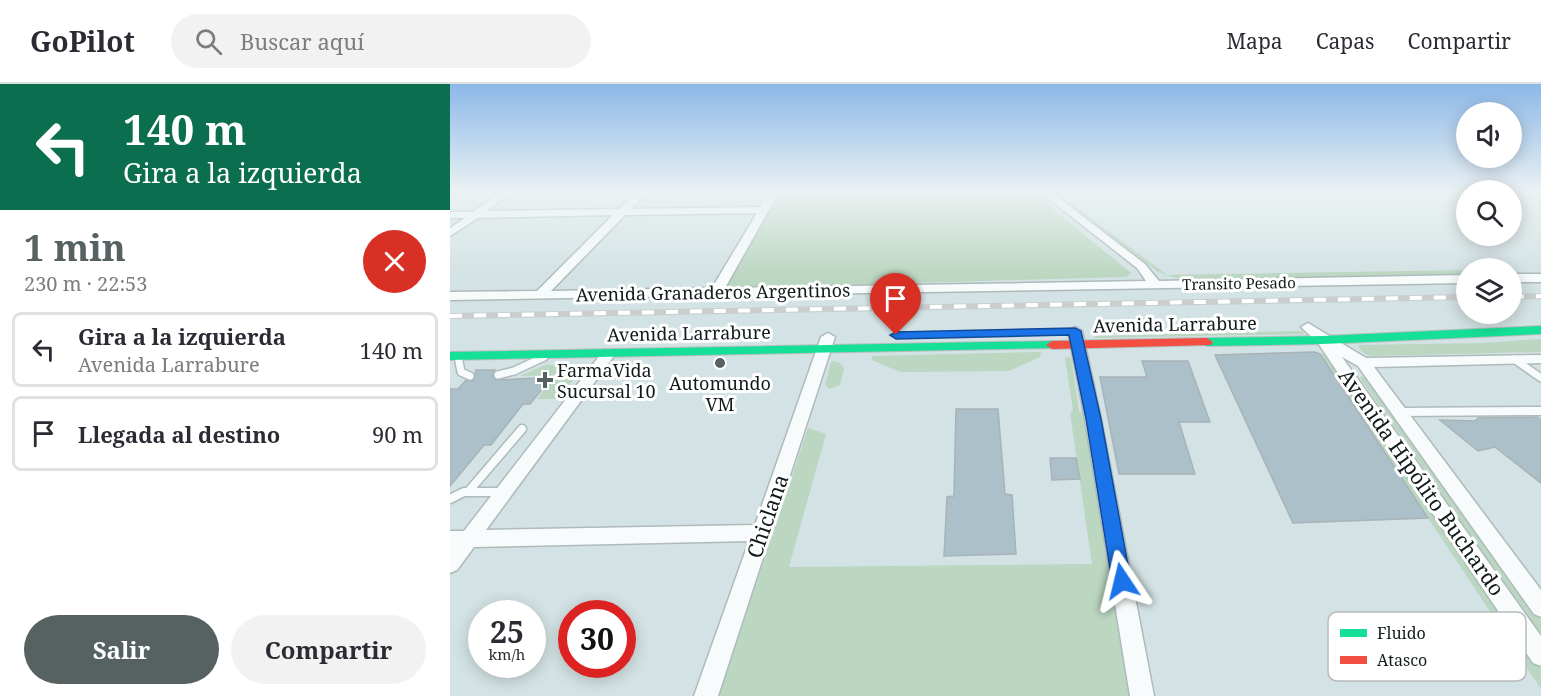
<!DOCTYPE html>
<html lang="es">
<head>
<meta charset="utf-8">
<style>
	body { margin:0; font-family:"Noto Serif",serif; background:#f2f2f3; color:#2b2b33; height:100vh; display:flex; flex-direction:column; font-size:22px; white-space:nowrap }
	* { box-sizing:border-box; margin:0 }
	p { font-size:20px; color:#7c7c81 }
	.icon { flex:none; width:33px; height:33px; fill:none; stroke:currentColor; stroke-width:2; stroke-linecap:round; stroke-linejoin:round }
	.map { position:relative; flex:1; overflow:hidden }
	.panel { display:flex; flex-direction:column; background:#fff; width:450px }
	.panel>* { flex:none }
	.banner { background:#0b6e4f; color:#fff; overflow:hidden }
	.tools { position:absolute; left:1006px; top:18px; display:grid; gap:12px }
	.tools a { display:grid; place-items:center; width:66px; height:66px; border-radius:50%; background:#fff; box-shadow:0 3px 15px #0003; font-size:30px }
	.speed { position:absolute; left:18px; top:516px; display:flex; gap:12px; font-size:30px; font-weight:700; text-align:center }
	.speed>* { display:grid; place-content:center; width:78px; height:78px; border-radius:50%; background:#fff; box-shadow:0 3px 15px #0003; line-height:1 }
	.speed small { font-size:15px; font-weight:400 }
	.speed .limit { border:9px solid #d22; background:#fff; color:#111 }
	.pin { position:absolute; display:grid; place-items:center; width:51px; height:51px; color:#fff; margin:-62px -26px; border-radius:50% 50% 50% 0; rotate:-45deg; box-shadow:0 0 6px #0007 }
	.pin .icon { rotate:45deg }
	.me { position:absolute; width:66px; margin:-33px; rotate:350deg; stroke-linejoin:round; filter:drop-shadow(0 0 4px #0008) }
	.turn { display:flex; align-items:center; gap:21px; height:126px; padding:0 24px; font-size:27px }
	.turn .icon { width:78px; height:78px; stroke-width:2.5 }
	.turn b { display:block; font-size:42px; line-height:51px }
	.round { display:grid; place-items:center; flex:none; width:63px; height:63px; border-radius:32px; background:#f2f2f3 }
	.summary { display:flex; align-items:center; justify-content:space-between; height:102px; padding:0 24px }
	h1 { font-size:36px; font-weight:700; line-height:45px; color:#566162 }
	.cta { display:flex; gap:12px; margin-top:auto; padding:12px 24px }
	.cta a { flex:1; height:69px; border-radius:36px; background:#566162; color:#fff; font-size:24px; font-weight:700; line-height:69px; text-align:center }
	.cta a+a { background:#f2f2f3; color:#2b2b33 }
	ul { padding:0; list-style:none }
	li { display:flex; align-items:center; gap:18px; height:75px; margin:0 12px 9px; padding:0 12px; border:3px solid #e1e1e2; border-radius:9px }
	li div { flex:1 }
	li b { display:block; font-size:22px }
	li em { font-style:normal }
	header { display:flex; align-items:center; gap:36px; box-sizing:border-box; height:84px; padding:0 30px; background:#fff; border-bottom:2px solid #e1e1e2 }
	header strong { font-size:28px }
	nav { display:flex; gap:33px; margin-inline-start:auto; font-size:21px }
	.search { width:420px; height:54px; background:#f2f2f3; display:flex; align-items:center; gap:15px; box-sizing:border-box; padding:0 21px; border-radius:33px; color:#7c7c81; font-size:22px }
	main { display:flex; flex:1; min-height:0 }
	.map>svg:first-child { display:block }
	.green { fill:#bbd6c1 }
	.building { fill:#abc0c9; stroke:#a8b3b6; stroke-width:1.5 }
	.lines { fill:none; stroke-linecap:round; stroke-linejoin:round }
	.lane-far1-casing { stroke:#aebabb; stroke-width:10 }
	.lane-casing { stroke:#aebabb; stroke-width:11 }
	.street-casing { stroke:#aebabb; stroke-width:3 }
	.fast-casing { stroke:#b7bebf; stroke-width:2 }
	.jam-casing { stroke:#b7bebf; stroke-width:2 }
	.lane-far1 { stroke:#f8fbfb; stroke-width:7 }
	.lane { stroke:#f8fbfb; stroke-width:8 }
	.street { fill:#f8fbfb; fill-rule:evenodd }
	.fast { fill:#16e098; fill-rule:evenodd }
	.jam { fill:#f24e42; fill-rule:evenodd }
	.rail-casing { stroke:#cacece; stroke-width:6 }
	.rail { stroke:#fff; stroke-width:4; stroke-dasharray:12; stroke-linecap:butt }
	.route { fill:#1a73e8; stroke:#114b97; stroke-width:1.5 }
	.poi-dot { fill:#566162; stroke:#fff; stroke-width:2 }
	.labels { text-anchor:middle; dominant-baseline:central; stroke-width:6; stroke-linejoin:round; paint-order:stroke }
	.far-street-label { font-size:15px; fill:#121b1c; stroke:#fff }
	.street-label { font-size:18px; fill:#121b1c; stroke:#fff }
	.poi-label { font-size:18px; fill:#121b1c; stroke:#fff; text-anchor:start }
	.near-street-label { font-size:21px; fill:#121b1c; stroke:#fff }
	.key { fill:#fff; stroke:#b8bbbb; stroke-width:1.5 }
	.key-label { font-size:16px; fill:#121b1c }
</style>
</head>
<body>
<header>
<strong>GoPilot</strong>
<div class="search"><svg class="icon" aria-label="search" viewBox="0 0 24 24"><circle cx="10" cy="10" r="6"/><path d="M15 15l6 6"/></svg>Buscar aquí</div>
<nav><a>Mapa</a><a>Capas</a><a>Compartir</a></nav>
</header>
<main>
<section class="panel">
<div class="banner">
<div class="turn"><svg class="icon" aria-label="left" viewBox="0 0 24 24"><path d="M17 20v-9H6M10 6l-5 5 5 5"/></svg><div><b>140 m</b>Gira a la izquierda</div></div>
</div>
<div class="summary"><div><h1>1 min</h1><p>230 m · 22:53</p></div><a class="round" style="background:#d93025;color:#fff"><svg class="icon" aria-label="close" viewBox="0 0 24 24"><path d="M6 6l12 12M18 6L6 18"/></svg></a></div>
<ul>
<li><svg class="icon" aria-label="left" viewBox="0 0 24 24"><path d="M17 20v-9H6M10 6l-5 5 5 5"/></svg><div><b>Gira a la izquierda</b><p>Avenida Larrabure</p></div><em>140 m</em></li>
<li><svg class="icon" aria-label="arrive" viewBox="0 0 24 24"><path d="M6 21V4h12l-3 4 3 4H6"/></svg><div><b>Llegada al destino</b></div><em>90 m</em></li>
</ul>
<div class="cta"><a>Salir</a><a>Compartir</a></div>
</section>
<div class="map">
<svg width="1091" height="612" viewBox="0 0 1091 612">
	<rect width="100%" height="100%" fill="#d3e2e4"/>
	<g class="green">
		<polygon points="328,108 582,108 681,189 676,193 273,204"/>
		<path d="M603,108H606L717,191L1017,186V191L732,195C723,193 715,191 707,187Z"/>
		<polygon points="852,247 854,250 645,254 644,252"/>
		<polygon points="1091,255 1091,268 921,272 915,270 908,263 910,261 1032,259"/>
		<polygon points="591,268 590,273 559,287 450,288 422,276 422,272"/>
		<polygon points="870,270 877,270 1091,585 1091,605"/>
		<polygon points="618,273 621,274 629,327 634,330 681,612 269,612 358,344 376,350 339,483 642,480 620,329 623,326 615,274"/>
		<polygon points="384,277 390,279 394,284 390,301 379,305 375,301 381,278"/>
		<polygon points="95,281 126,281 132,285 108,315 87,315 106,291 70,292"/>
		<polygon points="912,292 917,294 1091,537 1091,551 910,294"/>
	</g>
	<g class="building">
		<polygon points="864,268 870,270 978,434 843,439 765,271"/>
		<polygon points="692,277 738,277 760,338 729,338 745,390 669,390 650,293 697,293"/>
		<polygon points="26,286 45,286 42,292 47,296 102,293 80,320 73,320 41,361 34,361 0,402 0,305 8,305 16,296 23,297"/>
		<polygon points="506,325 548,325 555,410 562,411 566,470 494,472 497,413 504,412"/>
		<polygon points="1087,333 1091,336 1091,399 1045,363 1028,367 990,336 1025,337 1028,334"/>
		<polygon points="600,374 626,374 630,395 602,396"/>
	</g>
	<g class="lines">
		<defs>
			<g id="lane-far1">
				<polyline points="8,272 11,288 20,292"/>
				<polyline points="1064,275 1091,294"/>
				<polyline points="48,291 64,287 94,273"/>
			</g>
			<g id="lane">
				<polyline points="949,328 1091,327"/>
				<polyline points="18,408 72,345"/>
				<polyline points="0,415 14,408 52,408"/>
			</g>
			<g id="street">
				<path d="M51,108H62L36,127L169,125L187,108H197L181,125L310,123L319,108H329L275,204L696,197L687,184L590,108H601L695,180L709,197L1017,191V199L0,216V208L87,207L163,131L28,134L0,152V144L15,134H0V128H23ZM307,129L262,204L101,207L175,131Z"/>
				<rect x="1062" y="190" width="29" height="8"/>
				<polygon points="858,239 916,274 1091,271 1091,279 924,283 1091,506 1091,533 1084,530 908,282 892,273 1091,552 1091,582 1083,579 868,259 851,243"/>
				<polygon points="625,243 632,247 651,335 704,612 680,612 635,335 618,247"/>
				<polygon points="378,249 385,253 268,612 244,612 299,457 24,463 7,486 0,489 0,447 14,447 154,266 164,266 166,269 164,272 36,446 305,441 371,253"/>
			</g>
			<g id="fast">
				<polygon points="1091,242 1091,250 873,260 757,262 751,258 757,254 873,252"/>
				<polygon points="602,257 606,258 608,261 606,264 0,276 0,268"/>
			</g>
			<polygon id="jam" points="757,254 763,258 761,261 602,265 596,261 602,257"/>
		</defs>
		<use href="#lane-far1" class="lane-far1-casing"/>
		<use href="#lane" class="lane-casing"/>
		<use href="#street" class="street-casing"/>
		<use href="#fast" class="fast-casing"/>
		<use href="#jam" class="jam-casing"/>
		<use href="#lane-far1" class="lane-far1"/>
		<use href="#lane" class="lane"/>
		<use href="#street" class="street"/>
		<use href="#fast" class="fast"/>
		<use href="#jam" class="jam"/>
		<defs>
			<g id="rail">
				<polyline points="1062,213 1091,212"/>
				<polyline points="0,232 1017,213"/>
			</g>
		</defs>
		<use href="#rail" class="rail-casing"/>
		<use href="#rail" class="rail"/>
	</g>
	<linearGradient id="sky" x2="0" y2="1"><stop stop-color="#8cb8e8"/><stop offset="0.56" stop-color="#ebf2f3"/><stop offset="1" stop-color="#ebf2f3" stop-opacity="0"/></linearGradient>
	<rect width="1091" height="193" fill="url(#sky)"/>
	<polygon class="route" points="625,244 631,247 651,335 681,497 678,503 672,505 665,503 662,497 636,335 619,251 446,255 440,251 446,248"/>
	<g class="poi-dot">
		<circle cx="270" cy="279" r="6"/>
		<path d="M92 287h6v6h6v6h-6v6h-6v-6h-6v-6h6z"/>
	</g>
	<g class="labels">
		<g class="far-street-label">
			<text transform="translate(789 199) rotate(-1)">Transito Pesado</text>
		</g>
		<g class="street-label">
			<text transform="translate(263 208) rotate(-1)">Avenida Granaderos Argentinos</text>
			<text transform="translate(725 240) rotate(-1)">Avenida Larrabure</text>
			<text transform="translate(239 249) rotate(-1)">Avenida Larrabure</text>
		</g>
		<g class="poi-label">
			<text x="107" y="286">FarmaVida<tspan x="107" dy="21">Sucursal 10</tspan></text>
			<text x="270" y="299" text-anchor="middle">Automundo<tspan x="270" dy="21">VM</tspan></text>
		</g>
		<g class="near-street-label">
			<text transform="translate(972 398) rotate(55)">Avenida Hipólito Buchardo</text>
			<text transform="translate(317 432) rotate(-71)">Chiclana</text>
		</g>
	</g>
	<rect x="878" y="528" width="198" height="69" rx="9" class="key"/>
	<rect x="890" y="545" width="27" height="8" fill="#16e098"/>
	<rect x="890" y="572" width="27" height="8" fill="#f24e42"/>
	<g class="key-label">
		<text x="927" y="555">Fluido</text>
		<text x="927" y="582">Atasco</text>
	</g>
</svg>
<div class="tools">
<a><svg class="icon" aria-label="sound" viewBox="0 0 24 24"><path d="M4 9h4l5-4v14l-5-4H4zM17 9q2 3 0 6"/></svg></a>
<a><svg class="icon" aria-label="search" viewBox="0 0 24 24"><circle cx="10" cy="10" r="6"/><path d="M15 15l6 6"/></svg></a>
<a><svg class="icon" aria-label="layers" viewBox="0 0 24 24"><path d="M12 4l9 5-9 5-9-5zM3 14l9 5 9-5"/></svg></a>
</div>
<div class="speed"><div>25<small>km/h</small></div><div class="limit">30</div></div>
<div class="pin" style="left:446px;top:251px;background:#d93025"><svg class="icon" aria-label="arrive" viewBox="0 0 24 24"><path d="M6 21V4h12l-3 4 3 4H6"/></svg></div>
<svg class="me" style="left:672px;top:497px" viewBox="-20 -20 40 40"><path d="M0-17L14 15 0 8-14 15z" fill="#1a73e8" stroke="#fff" stroke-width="4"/></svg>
</div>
</main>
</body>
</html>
